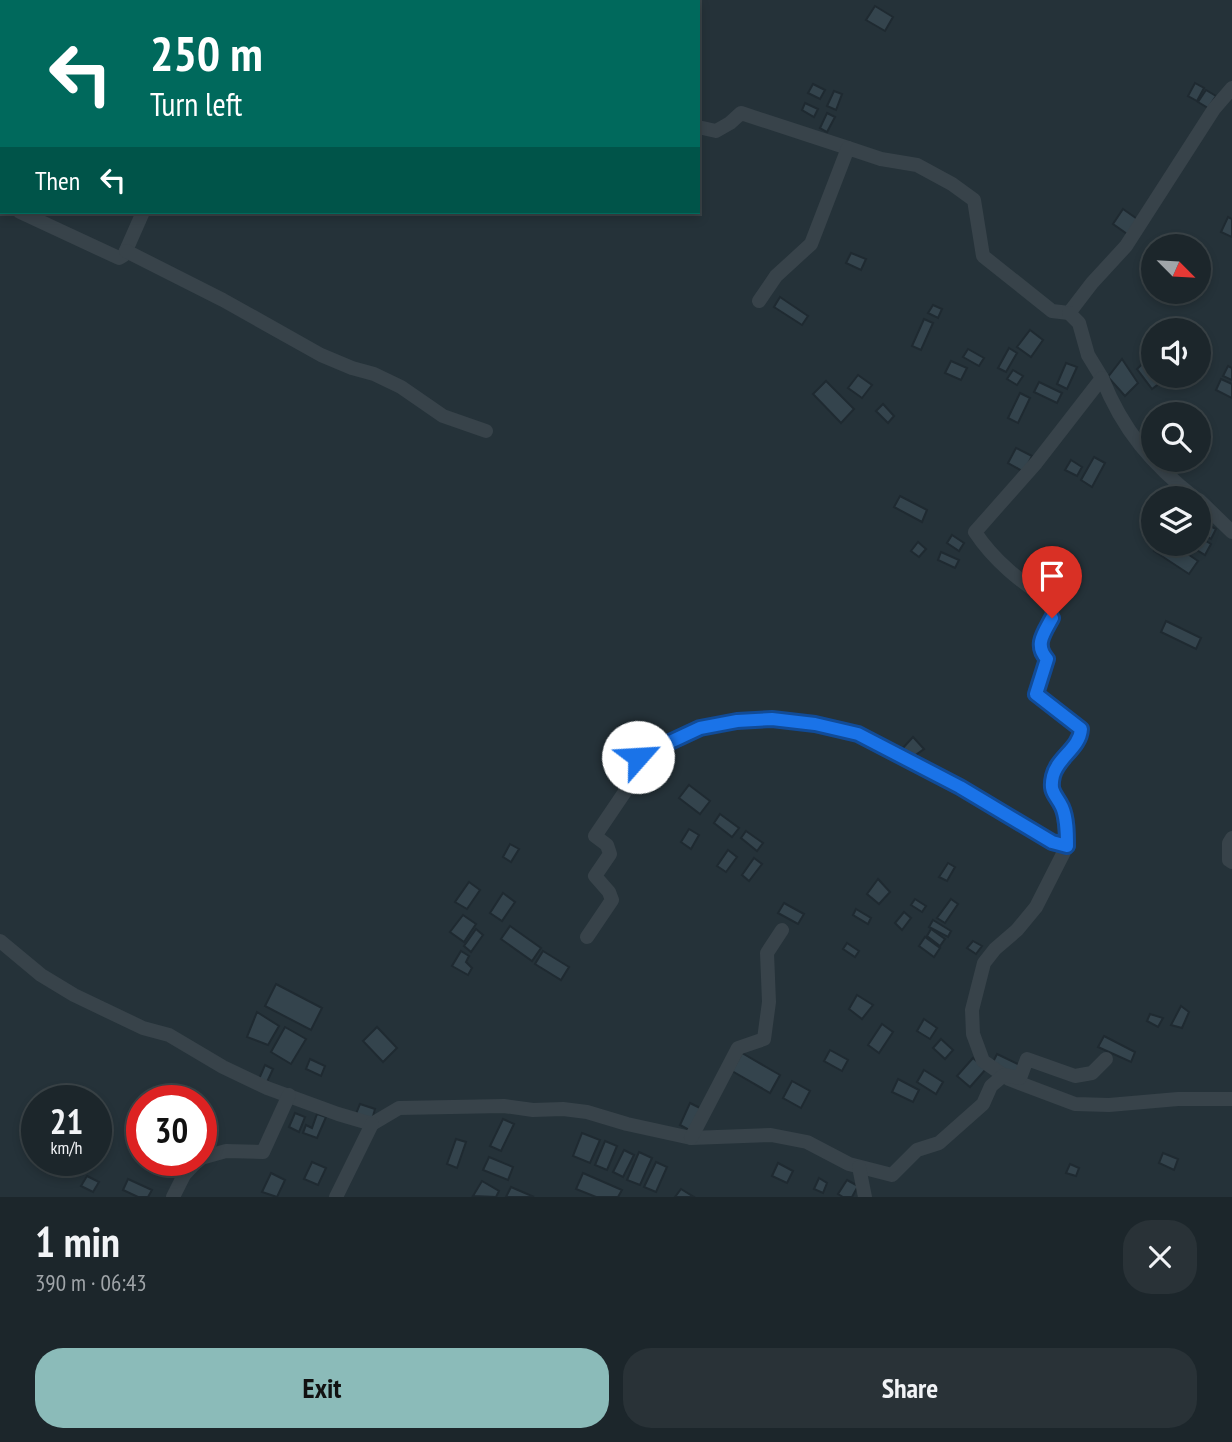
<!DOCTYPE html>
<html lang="en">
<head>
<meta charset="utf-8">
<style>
	body { margin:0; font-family:"PT Sans Narrow",sans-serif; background:#293237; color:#f1f3f6; height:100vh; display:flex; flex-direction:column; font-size:26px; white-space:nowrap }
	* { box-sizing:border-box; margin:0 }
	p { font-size:23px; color:#a0a5a9 }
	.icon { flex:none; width:38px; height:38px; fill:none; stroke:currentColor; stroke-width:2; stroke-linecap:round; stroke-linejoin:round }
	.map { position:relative; height:1197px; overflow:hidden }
	.details { display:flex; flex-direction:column; background:#1c262b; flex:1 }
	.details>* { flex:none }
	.top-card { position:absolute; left:0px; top:0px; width:700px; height:214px; box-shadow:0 4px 10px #0003,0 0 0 2px #3a4347; background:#00695c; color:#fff; overflow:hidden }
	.needle { width:46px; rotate:114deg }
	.controls { position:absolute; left:1141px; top:234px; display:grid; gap:14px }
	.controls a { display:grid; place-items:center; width:70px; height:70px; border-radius:50%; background:#1c262b; box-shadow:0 4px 10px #0003,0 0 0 2px #3a4347; font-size:35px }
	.speed { position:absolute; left:21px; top:1085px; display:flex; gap:14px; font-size:35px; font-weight:700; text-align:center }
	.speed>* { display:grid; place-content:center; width:91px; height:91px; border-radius:50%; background:#1c262b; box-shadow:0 4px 10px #0003,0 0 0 2px #3a4347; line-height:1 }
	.speed small { font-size:18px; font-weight:400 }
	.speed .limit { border:10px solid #d22; background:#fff; color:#111 }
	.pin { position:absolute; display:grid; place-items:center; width:60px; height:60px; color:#fff; margin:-72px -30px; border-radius:50% 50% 50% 0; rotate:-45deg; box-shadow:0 0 7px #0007 }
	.pin .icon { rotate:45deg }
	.me { position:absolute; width:77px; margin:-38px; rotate:64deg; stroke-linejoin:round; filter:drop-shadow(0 0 5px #0008) }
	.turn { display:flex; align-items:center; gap:24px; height:147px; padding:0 35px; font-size:32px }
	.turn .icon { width:91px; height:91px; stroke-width:2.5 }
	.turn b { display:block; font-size:49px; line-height:60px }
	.then { display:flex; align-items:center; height:66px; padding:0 35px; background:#0003; gap:14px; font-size:26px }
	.round { display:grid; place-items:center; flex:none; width:74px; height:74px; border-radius:28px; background:#293237 }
	.overview { display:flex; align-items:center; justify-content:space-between; height:119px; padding:0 35px }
	h1 { font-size:42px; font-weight:800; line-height:52px }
	.cta { display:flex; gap:14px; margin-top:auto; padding:14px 35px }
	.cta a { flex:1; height:80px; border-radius:28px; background:#8bbbb9; color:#111; font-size:28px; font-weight:800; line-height:80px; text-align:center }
	.cta a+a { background:#293237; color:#f1f3f6 }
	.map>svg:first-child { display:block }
	.building { fill:#34444d; stroke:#1f2a31; stroke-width:2 }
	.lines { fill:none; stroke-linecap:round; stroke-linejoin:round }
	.minor { stroke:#38434a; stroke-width:14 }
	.route-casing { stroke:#114b97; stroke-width:18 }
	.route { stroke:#1a73e8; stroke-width:12 }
</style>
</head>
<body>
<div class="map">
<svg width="1232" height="1197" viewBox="0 0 1232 1197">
	<rect width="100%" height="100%" fill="#253239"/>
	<g class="building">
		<polygon points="875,6 893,17 885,31 866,20"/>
		<polygon points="1195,83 1204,88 1197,101 1188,96"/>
		<polygon points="813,84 825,90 820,99 808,93"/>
		<polygon points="1206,90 1216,96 1208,108 1198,102"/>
		<polygon points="834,91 842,94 836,110 827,106"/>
		<polygon points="805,103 818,109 814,117 802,110"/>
		<polygon points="827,113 835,117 827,132 820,128"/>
		<polygon points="1123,209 1140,221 1130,236 1113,224"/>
		<polygon points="1228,217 1232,219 1232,237 1221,232"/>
		<polygon points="851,253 866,259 861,270 846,263"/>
		<polygon points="780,297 808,316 802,325 774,307"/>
		<polygon points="933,305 942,309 938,318 928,313"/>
		<polygon points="924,319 933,323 921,350 912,346"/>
		<polygon points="1030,330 1043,340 1031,357 1017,347"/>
		<polygon points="1009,348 1017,353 1006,372 998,368"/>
		<polygon points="968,349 984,358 979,366 963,357"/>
		<polygon points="1152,355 1153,376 1169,376 1152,389 1137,369"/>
		<polygon points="1122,359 1138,383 1125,396 1108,377"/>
		<polygon points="951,361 967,368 961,380 945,373"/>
		<polygon points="1066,363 1077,367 1067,389 1057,384"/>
		<polygon points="1228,366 1232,368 1232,380 1223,376"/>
		<polygon points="1013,370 1023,376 1017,385 1007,379"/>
		<polygon points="858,375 872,385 862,398 848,388"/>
		<polygon points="1221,379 1232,384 1232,398 1216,390"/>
		<polygon points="826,381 854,409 841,423 813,394"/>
		<polygon points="1039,382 1062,393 1057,403 1034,392"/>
		<polygon points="1020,393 1030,398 1018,423 1008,418"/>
		<polygon points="883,404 894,416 888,423 876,411"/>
		<polygon points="1016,448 1032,456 1024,472 1008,463"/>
		<polygon points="1094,457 1105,463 1092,487 1081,480"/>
		<polygon points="1071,460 1082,467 1077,476 1065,470"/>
		<polygon points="900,496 927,510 922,522 894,507"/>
		<polygon points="1199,520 1216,529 1211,539 1199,533"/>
		<polygon points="952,535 964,543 959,551 947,543"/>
		<polygon points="1199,537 1211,544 1205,555 1187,544 1199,544"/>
		<polygon points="918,542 926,549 919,557 911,551"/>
		<polygon points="1158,544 1173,544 1198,561 1189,574 1154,551"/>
		<polygon points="941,552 959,560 955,568 938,560"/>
		<polygon points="1166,621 1201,638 1196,649 1161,632"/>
		<polygon points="913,737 924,749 910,759 901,750"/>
		<polygon points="689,785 710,801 700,814 679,798"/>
		<polygon points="720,814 739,828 732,837 714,823"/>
		<polygon points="689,829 699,835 691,849 681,842"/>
		<polygon points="746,831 763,843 757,851 741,838"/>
		<polygon points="510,844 519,849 511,862 503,857"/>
		<polygon points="728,850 737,857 726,872 717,866"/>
		<polygon points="754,858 762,864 749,881 742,875"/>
		<polygon points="948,863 955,867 947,881 939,877"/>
		<polygon points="878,879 890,892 879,904 867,894"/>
		<polygon points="469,882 480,890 467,909 455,902"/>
		<polygon points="503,893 515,902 502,921 490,913"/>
		<polygon points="915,899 926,906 922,912 911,905"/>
		<polygon points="951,899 958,904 945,923 937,918"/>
		<polygon points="784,903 804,914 798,924 778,913"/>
		<polygon points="856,909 871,918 868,924 853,915"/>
		<polygon points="904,912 911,918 902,930 895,923"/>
		<polygon points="463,915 476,924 464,942 450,932"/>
		<polygon points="933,920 951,931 948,937 929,927"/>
		<polygon points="510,926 541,948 532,961 501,939"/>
		<polygon points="476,929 483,935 471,952 464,946"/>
		<polygon points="931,929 945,939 940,946 927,936"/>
		<polygon points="925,937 940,948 934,957 919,946"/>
		<polygon points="973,941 982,946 976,954 967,948"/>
		<polygon points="847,943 859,951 855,957 843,949"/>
		<polygon points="461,951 469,956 466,962 472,968 468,975 452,966"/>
		<polygon points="543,951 569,967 561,980 535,964"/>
		<polygon points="276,984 322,1008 311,1030 265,1006"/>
		<polygon points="857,995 873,1005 862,1019 849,1009"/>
		<polygon points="1181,1006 1189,1012 1182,1028 1171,1025"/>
		<polygon points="257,1012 279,1026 268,1045 247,1037"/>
		<polygon points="1150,1014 1163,1018 1158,1027 1147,1021"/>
		<polygon points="924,1019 937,1028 930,1039 917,1031"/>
		<polygon points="882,1024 893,1032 879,1053 868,1045"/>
		<polygon points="285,1027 306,1039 291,1064 271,1052"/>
		<polygon points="377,1027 397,1048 383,1062 363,1041"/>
		<polygon points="1104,1036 1135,1052 1131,1062 1098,1047"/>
		<polygon points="941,1039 953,1050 945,1059 933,1048"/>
		<polygon points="830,1050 848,1060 842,1071 824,1061"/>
		<polygon points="742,1053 780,1075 770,1093 732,1071"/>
		<polygon points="997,1054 1020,1065 1016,1076 991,1066"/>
		<polygon points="973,1058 986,1069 970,1087 957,1076"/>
		<polygon points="310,1059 325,1066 321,1076 306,1069"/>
		<polygon points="265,1065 273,1069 267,1082 259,1079"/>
		<polygon points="924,1070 943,1082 936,1094 917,1082"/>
		<polygon points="898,1079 919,1090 913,1102 892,1092"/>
		<polygon points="792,1081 810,1091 801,1108 783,1098"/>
		<polygon points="690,1103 702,1109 691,1131 680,1125"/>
		<polygon points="360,1104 375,1109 372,1120 356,1114"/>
		<polygon points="295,1113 305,1117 299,1132 289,1127"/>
		<polygon points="317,1114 326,1117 317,1138 303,1133 306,1125 312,1128"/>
		<polygon points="503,1119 514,1124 501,1151 490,1146"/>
		<polygon points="582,1133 600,1140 590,1163 573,1156"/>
		<polygon points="456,1139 466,1142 457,1168 447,1164"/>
		<polygon points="605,1141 617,1146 607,1170 595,1165"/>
		<polygon points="624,1150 634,1155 623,1177 613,1172"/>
		<polygon points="639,1152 652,1158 640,1185 627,1180"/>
		<polygon points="1163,1153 1178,1159 1174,1170 1159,1163"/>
		<polygon points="489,1157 513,1167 508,1180 483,1170"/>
		<polygon points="312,1162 326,1168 318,1185 304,1179"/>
		<polygon points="656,1162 667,1167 656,1192 644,1187"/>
		<polygon points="778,1163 793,1171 787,1183 772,1176"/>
		<polygon points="1070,1164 1079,1168 1076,1176 1066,1173"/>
		<polygon points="271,1173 285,1180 277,1197 262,1192"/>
		<polygon points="583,1173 622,1190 618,1197 596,1197 576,1189"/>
		<polygon points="87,1176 99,1182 93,1192 81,1186"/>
		<polygon points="819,1178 827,1183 823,1193 814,1189"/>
		<polygon points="128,1179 152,1190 148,1197 138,1197 123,1190"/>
		<polygon points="847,1180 858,1186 852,1197 843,1197 838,1194"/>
		<polygon points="482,1181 499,1191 496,1197 473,1196"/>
		<polygon points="511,1187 534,1197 506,1197"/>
		<polygon points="681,1189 694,1197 675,1197"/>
	</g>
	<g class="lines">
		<g class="minor">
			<polyline points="71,2 72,0"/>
			<polyline points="267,2 267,0"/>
			<polyline points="542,2 543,0"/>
			<polyline points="0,109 2,106"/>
			<polyline points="698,127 716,131 730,123 741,113 848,148"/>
			<polyline points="0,202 2,203"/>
			<polyline points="20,212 119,258 124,255 143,212"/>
			<polyline points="126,251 223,300 321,355 352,368 374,374 401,387 443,416 486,431"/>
			<polyline points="759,301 776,276 811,244 848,148 881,159 917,165 952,184 974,200 983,256 1052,311 1069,313 1092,283 1126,246 1214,109 1232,88"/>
			<polyline points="1069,313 1079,323 1088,355 1102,378"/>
			<path d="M1196,499C1152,464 1123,431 1102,378L1036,463L975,532C994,561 1021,582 1050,601C1051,606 1052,613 1051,618C1047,636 1031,641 1047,659L1036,694L1081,729L1080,736L1056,767L1052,779V792L1062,808L1067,846L1036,907L1017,930L995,949L984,963L972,1010L973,1034L983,1061L1009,1079L1075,1104L1109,1105L1178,1099H1232"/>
			<polyline points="1199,500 1232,532"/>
			<polyline points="1232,838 1229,843 1229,860 1232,862"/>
			<polyline points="587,937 612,900 609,892 595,876 610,854 607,845 595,836 639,771 632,762 700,728 737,721 772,719 815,724 858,734 960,787 1052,842 1067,846"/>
			<polyline points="0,941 41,975 74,995 143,1028 169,1035 223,1067 267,1088 338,1114 372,1124 399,1108 504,1106 533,1110 563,1109 587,1112 627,1124 691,1138 771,1135 807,1142 849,1164 892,1175 917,1150 939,1143 983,1104 991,1086 1004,1075 1020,1078 1027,1059 1075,1076 1092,1073 1106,1059"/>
			<polyline points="691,1138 738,1048 764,1039 769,1002 767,953 782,930"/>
			<polyline points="201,1158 226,1151 263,1152 289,1095"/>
			<polyline points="859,1167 865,1197"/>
			<polyline points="173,1197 184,1175 198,1160"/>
			<polyline points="336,1197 372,1124"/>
		</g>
	</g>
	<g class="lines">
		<defs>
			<path id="route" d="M638,757L700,728L737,721L772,719L815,724L858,734L960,787L1052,842L1067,846C1067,834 1067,818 1062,807C1056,794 1049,793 1053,776C1057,758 1080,748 1081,729L1036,694L1047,659C1034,645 1044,633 1052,618"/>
		</defs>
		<use href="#route" class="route-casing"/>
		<use href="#route" class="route"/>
	</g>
</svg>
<div class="controls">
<a><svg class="needle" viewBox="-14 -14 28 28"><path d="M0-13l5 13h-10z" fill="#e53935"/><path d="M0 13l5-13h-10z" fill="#a0a5a9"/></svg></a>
<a><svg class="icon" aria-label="sound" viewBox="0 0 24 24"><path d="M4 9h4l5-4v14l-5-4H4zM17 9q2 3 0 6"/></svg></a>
<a><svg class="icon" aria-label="search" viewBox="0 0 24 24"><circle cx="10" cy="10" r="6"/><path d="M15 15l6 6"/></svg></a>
<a><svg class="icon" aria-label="layers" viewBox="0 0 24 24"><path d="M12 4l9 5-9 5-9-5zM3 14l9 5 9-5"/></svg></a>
</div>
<div class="speed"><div>21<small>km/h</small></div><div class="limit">30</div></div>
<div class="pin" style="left:1052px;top:618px;background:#d93025"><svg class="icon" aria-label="arrive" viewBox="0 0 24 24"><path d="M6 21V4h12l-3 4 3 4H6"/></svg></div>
<svg class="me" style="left:638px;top:757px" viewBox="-20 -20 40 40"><circle r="19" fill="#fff"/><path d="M0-13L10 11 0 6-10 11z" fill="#1a73e8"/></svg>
<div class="top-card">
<div class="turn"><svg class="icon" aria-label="left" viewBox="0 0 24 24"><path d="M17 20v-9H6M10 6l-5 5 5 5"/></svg><div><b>250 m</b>Turn left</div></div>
<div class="then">Then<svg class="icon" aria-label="left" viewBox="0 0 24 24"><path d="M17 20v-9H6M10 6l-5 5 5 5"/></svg></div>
</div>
</div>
<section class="details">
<div class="overview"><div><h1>1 min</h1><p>390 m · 06:43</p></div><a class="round"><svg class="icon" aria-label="close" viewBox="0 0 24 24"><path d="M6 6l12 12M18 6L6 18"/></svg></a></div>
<div class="cta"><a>Exit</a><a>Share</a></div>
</section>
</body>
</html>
